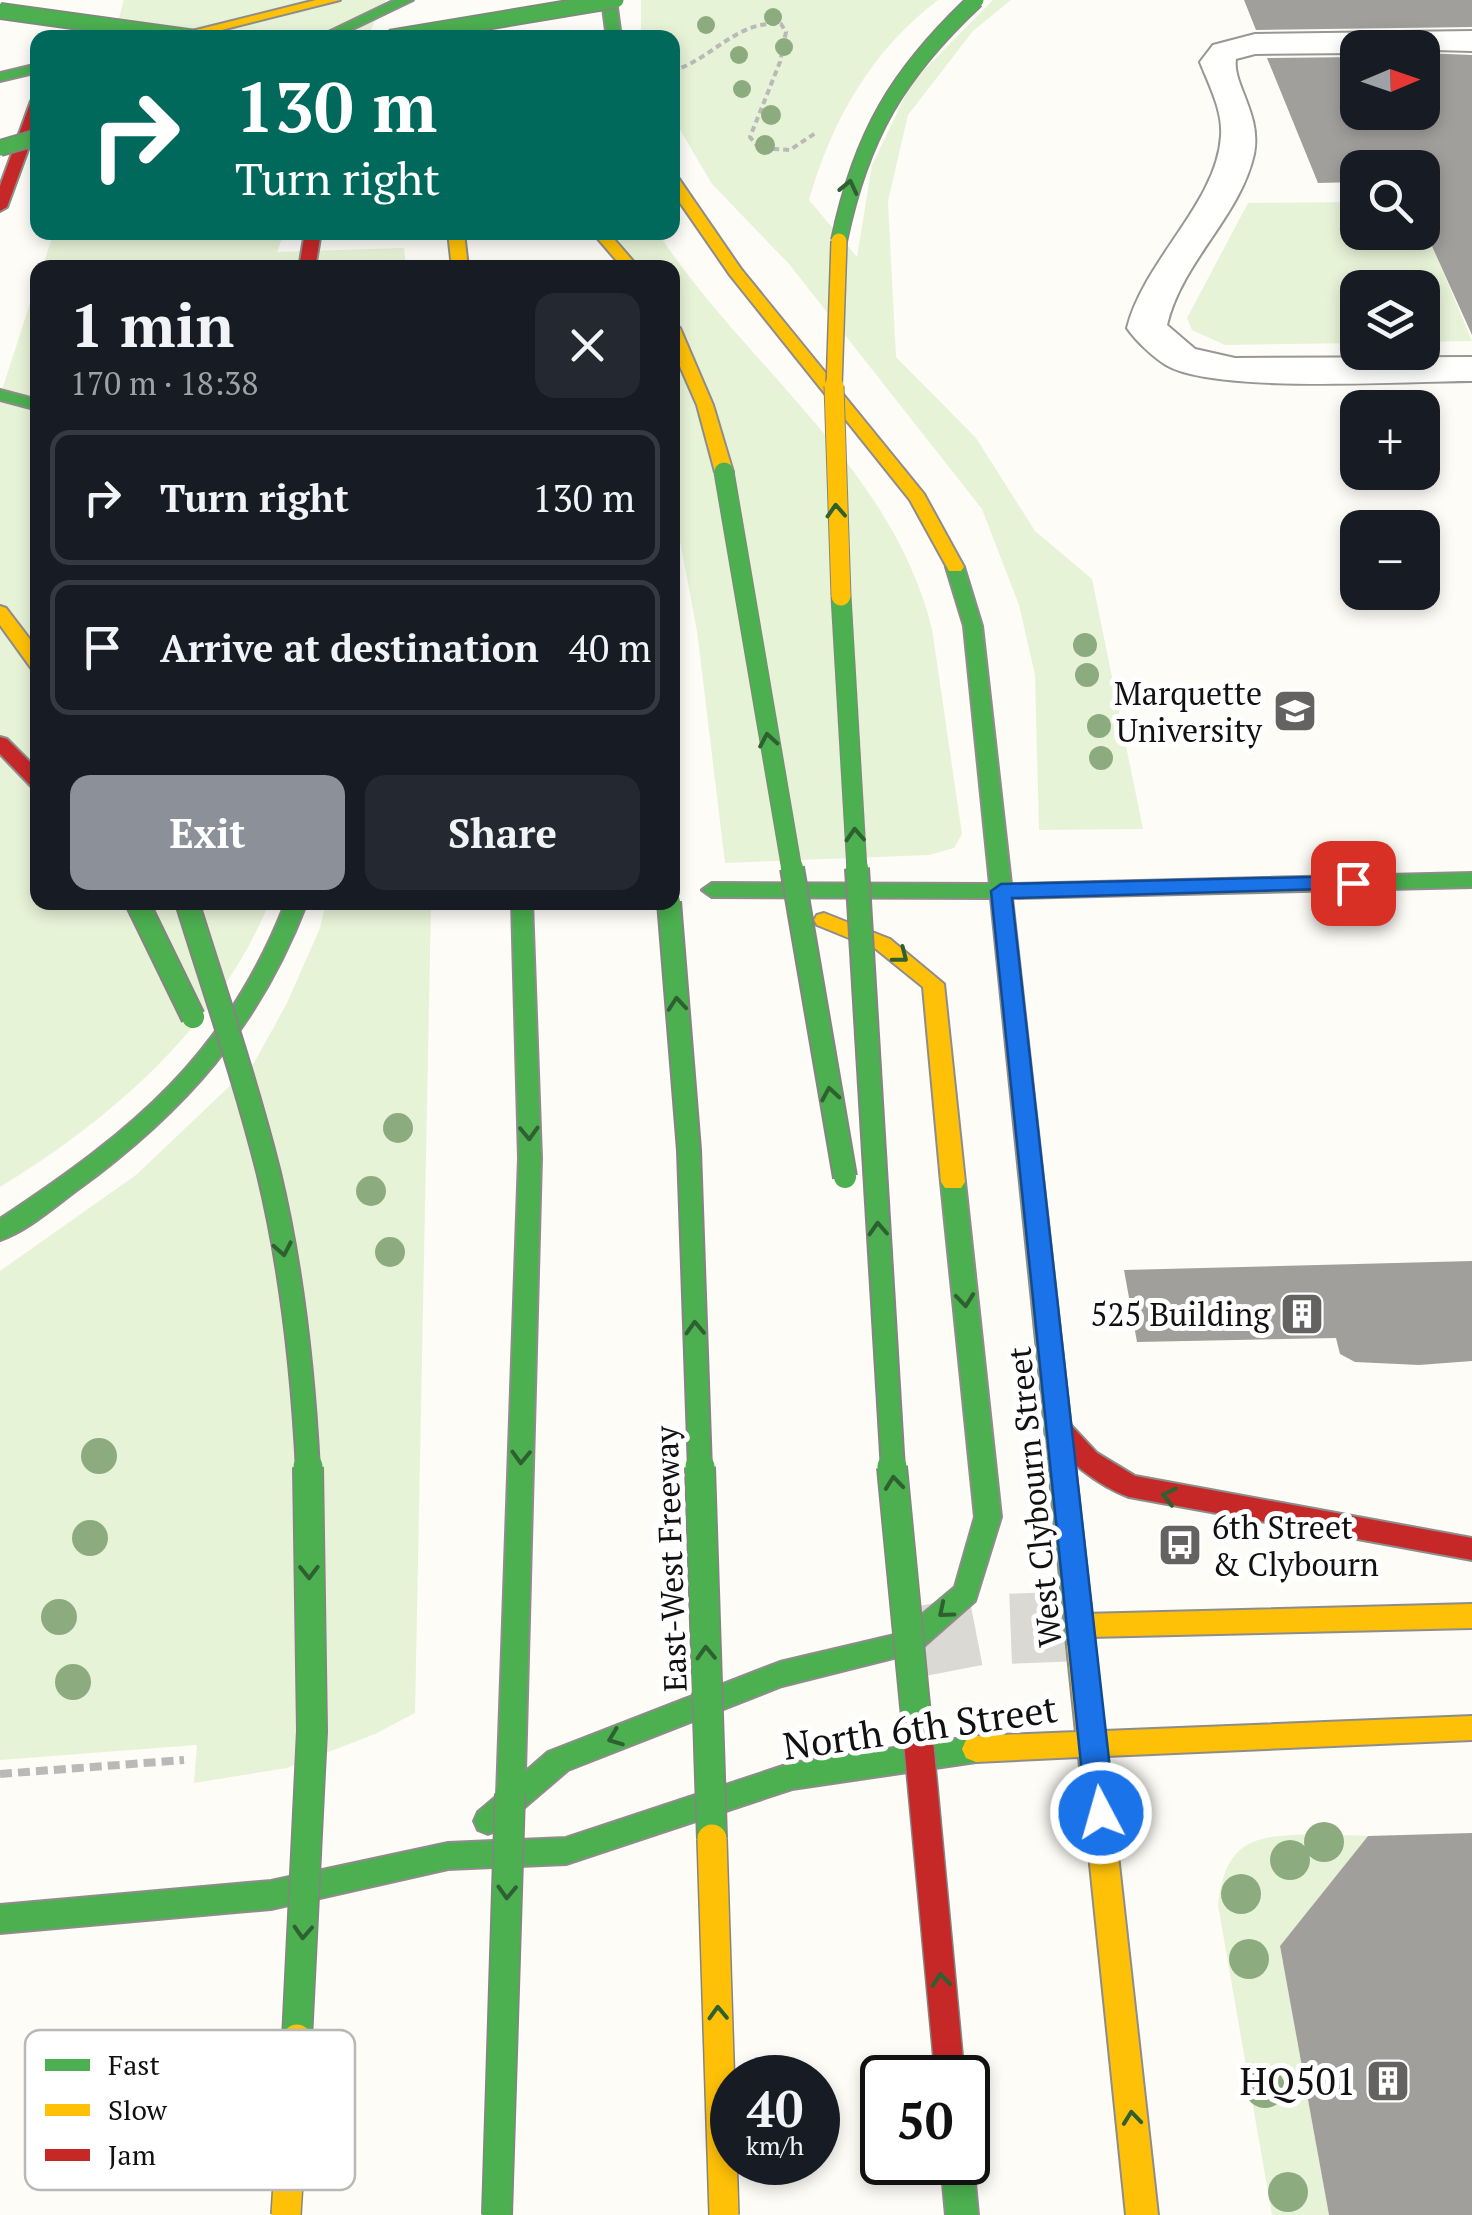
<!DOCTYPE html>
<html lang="en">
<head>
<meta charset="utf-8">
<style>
	body { margin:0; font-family:"PT Serif",serif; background:#242831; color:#f1f3f6; height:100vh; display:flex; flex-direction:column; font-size:38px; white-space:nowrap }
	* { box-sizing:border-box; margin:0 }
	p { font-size:32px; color:#9ea1a6 }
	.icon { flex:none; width:55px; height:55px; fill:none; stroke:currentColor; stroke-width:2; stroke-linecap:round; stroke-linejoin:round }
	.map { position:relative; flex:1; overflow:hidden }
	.details { position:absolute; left:30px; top:260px; width:650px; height:650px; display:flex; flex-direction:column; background:#171b24; border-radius:20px; box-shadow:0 5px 15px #0003 }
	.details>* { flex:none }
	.hud { position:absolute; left:30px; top:30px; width:650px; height:210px; border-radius:20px; box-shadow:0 5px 15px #0003; background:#00695c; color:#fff; overflow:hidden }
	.needle { width:65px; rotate:88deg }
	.fabs { position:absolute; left:1340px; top:30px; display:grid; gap:20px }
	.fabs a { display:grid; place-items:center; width:100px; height:100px; border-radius:20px; background:#171b24; box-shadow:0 5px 15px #0003; font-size:50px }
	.speed { position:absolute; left:710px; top:2055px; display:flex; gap:20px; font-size:50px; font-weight:700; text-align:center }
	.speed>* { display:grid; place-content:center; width:130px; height:130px; border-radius:50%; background:#171b24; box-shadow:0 5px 15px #0003; line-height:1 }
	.speed small { font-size:25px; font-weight:400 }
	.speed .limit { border:5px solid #111; border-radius:15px; background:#fff; color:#111 }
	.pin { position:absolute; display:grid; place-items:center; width:85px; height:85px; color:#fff; margin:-42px; border-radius:20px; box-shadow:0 5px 15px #0006 }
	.me { position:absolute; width:110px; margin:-55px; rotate:354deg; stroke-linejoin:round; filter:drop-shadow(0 0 8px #0008) }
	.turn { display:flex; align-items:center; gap:35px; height:210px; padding:0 40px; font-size:45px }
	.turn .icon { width:130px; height:130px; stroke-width:2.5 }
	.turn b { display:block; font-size:70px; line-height:85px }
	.round { display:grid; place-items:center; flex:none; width:105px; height:105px; border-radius:20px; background:#242831 }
	.overview { display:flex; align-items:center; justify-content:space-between; height:170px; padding:0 40px }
	h1 { font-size:60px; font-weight:700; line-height:75px }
	.button { display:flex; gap:20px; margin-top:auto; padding:20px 40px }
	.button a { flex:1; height:115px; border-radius:20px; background:#8c9099; color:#fff; font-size:40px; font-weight:700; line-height:115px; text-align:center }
	.button a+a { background:#242831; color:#f1f3f6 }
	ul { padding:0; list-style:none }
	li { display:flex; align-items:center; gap:30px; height:135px; margin:0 20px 15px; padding:0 20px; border:5px solid #363941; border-radius:20px }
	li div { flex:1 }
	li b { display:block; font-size:38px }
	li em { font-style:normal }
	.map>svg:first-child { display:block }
	.green { fill:#e7f3d7 }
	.building { fill:#a19f9c }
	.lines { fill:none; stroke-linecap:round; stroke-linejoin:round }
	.primary-tunnel { stroke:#dad9d4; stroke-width:70; stroke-dasharray:70 35; stroke-linecap:butt }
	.street-casing { stroke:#979795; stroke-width:4 }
	.fast-casing { stroke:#8e8d8b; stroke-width:4 }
	.slow-casing { stroke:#8e8d8b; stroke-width:4 }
	.jam-casing { stroke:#8e8d8b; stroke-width:4 }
	.path-far1 { stroke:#b9b9b8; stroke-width:4; stroke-dasharray:6 4; stroke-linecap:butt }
	.path { stroke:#b9b9b8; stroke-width:8; stroke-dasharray:12 6; stroke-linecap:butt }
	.street { fill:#fffffe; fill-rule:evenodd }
	.fast { fill:#4caf50; fill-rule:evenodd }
	.slow { fill:#ffc107; fill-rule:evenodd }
	.jam { fill:#c62828; fill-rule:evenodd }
	.fast-bridge-far3-casing { stroke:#858482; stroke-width:18; stroke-linecap:butt }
	.fast-bridge-far2-casing { stroke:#858482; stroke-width:21; stroke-linecap:butt }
	.fast-bridge-far1-casing { stroke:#858482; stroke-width:26; stroke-linecap:butt }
	.fast-bridge-casing { stroke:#858482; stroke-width:32; stroke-linecap:butt }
	.slow-bridge-far2-casing { stroke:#858482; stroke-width:18; stroke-linecap:butt }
	.slow-bridge-far1-casing { stroke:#858482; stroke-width:21; stroke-linecap:butt }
	.slow-bridge-casing { stroke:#858482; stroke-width:32; stroke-linecap:butt }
	.jam-bridge-casing { stroke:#858482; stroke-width:32; stroke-linecap:butt }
	.fast-bridge-far3 { stroke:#4caf50; stroke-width:15 }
	.fast-bridge-far2 { stroke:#4caf50; stroke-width:19 }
	.fast-bridge-far1 { stroke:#4caf50; stroke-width:22 }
	.fast-bridge { stroke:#4caf50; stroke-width:29 }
	.slow-bridge-far2 { stroke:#ffc107; stroke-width:15 }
	.slow-bridge-far1 { stroke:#ffc107; stroke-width:19 }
	.slow-bridge { stroke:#ffc107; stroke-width:29 }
	.jam-bridge { stroke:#c62828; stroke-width:29 }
	.tree { fill:#8cac80 }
	.oneway { stroke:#2e6030 }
	.route { fill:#1a73e8; stroke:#114b97; stroke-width:2.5 }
	.labels { text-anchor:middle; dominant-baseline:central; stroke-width:10; stroke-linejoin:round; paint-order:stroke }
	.poi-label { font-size:32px; fill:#111; stroke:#fff; text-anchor:end }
	.street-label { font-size:32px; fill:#111; stroke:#fff }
	.near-street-label { font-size:38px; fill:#111; stroke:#fff }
	.near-poi-label { font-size:38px; fill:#111; stroke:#fff; text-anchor:end }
	.key { fill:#fff; stroke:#b8b8b8; stroke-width:2.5 }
	.key-label { font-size:28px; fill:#111 }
</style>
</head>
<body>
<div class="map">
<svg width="1472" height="2215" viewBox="0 0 1472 2215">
	<rect width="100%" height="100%" fill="#fdfcf7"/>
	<g class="green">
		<polygon points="124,0 386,0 367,37 113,38"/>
		<path d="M641,0H938C871,51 832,120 809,200L857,257L872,165L912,82L993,0H1011L973,31L908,115L888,201L896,357L976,438L1035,531L1092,579L1143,829L1039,830L1035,675L1019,605L982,509L789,264L712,184L673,118L672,38L641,37Z"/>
		<polygon points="1357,202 1358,232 1422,232 1423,224 1472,341 1423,342 1422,288 1358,288 1357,343 1225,345 1192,330 1187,318 1248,203"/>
		<polygon points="54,232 284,233 277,252 404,248 406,267 42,268"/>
		<path d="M618,233H658C746,367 892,467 932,629L962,834L954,848L929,855L725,863L697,631L673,504L672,268L625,267Z"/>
		<path d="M37,282L38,902H265L267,908C216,1028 110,1120 0,1187V396Z"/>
		<polygon points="326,903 431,903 415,1713 375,1734 287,1768 194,1783 197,1745 0,1760 0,1271 136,1175 254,1063 287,1003 320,928"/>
		<path d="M1316,1834L1368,1836L1280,1946L1329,2215H1272L1218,1905C1226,1836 1257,1836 1316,1834Z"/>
	</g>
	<g class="building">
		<polygon points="1244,0 1472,0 1472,27 1256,30"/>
		<polygon points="1422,53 1472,55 1472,335 1422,224 1422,168 1358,168 1358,182 1318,183 1267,58 1358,57 1358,112 1422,112"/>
		<polygon points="1472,1261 1472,1361 1419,1365 1355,1362 1340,1354 1336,1338 1137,1342 1124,1270"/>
		<polygon points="1472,1833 1472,2215 1329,2215 1280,1946 1368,1836"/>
	</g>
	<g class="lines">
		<polyline class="primary-tunnel" points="907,1644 979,1630 1082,1626"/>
		<defs>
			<path id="street" d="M1472,31V51L1358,48V53L1255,54L1236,59C1232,84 1262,114 1254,154C1240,217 1182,261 1167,325L1195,349L1235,358L1472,357V381C1408,381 1214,394 1166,365C1153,357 1136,341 1127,328C1144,260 1217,203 1221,136C1223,111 1209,85 1200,62L1213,45L1255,34Z"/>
			<g id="fast">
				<polygon points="395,0 413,0 334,38 316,38"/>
				<polygon points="602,0 616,0 621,38 607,38"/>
				<polygon points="38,64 38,72 0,81 0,73"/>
				<polygon points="0,390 38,400 38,410 0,400"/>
				<polygon points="955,562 964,567 982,626 1011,884 1472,873 1472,887 1012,898 1095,1646 1091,1654 1081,1658 1071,1654 1067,1646 991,898 712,897 702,890 712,883 990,884 964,626 946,567"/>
				<path d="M286,902H307C259,1028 185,1111 77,1190C54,1207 27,1231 0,1240V1219C133,1131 227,1055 286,902Z"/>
				<polygon points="512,902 532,902 541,1158 525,1772 548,1752 780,1662 899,1634 955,1587 975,1517 941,1182 945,1176 961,1176 965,1182 1001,1517 975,1601 917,1652 782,1686 568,1770 498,1830 488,1834 478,1830 474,1821 478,1812 497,1796 519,1158"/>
				<polygon points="976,1736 986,1740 990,1749 986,1758 976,1762 792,1789 566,1864 448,1869 271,1909 0,1933 0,1905 271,1881 448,1843 566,1838 792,1763"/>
				<polygon points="968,2151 973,2162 978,2215 946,2215 941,2162 968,2162"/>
			</g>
			<g id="slow">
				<polygon points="316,0 340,0 190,38 164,38"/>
				<polygon points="672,175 677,176 741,269 924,494 964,567 961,571 949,571 910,500 730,275 672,191"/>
				<polygon points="448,232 464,232 468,268 452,268"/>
				<polygon points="592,232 608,232 639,268 623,268"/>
				<polygon points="672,323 680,328 713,405 733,472 730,476 724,477 715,472 697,405 672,348"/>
				<polygon points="0,606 6,608 38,650 38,670 31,668 0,625"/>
				<polygon points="824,913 890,939 944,984 965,1182 961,1188 945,1188 941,1182 923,987 876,949 817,925 814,920 817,915"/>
				<polygon points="1472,1604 1472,1628 1090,1637 1095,1646 1104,1731 1472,1716 1472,1740 1107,1756 1158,2215 1126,2215 1079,1757 976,1762 966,1758 962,1749 966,1740 976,1736 1076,1732 1067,1646 1077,1636 1069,1626 1073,1618 1082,1614"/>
			</g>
			<g id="jam">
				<polygon points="38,97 38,122 7,207 0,211 0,186 31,101"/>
				<polygon points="305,232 321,232 315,268 299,268"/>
				<polygon points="0,737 7,739 38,770 38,788 31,786 0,754"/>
				<path d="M1060,1420L1069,1423L1097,1453L1135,1476L1472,1538V1560L1129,1497C1099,1486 1062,1459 1047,1430L1051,1423Z"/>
			</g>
		</defs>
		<use href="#street" class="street-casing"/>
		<use href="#fast" class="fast-casing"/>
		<use href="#slow" class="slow-casing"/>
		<use href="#jam" class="jam-casing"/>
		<path class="path-far1" d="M672,71C713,59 736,20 781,24L786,32L780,62L750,137L759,148L790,150L817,132"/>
		<polyline class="path" points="0,1774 184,1760"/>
		<use href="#street" class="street"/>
		<use href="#fast" class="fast"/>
		<use href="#slow" class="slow"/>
		<use href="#jam" class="jam"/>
		<defs>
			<g id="fast-bridge-far3">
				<polyline points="0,11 195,38"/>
				<polyline points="390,38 616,0"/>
				<polyline points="0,148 38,137"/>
				<path d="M839,241C861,135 898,73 976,0"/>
			</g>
			<g id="fast-bridge-far2">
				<polyline points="724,472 792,870"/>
				<polyline points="841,596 857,870"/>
			</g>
			<g id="fast-bridge-far1">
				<polyline points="792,868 845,1177"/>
				<polyline points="857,868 893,1470"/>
				<polyline points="137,902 193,1017"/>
				<path d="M187,902C215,992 246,1082 269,1174C292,1270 303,1371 308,1470"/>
				<polyline points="669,902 689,1150 700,1470"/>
			</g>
			<g id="fast-bridge">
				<polyline points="700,1467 712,1839"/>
				<polyline points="892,1467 919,1747"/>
				<polyline points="297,2039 312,1731 308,1467"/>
				<polyline points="497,2215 510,1794"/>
			</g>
			<polyline id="slow-bridge-far2" points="834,388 839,241"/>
			<polyline id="slow-bridge-far1" points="834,386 841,596"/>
			<g id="slow-bridge">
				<polyline points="712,1839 724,2215"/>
				<polyline points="286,2215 297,2039"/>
			</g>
			<polyline id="jam-bridge" points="919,1747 950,2078"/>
		</defs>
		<use href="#fast-bridge-far3" class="fast-bridge-far3-casing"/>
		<use href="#fast-bridge-far2" class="fast-bridge-far2-casing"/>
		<use href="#fast-bridge-far1" class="fast-bridge-far1-casing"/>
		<use href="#fast-bridge" class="fast-bridge-casing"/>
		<use href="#slow-bridge-far2" class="slow-bridge-far2-casing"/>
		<use href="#slow-bridge-far1" class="slow-bridge-far1-casing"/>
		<use href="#slow-bridge" class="slow-bridge-casing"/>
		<use href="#jam-bridge" class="jam-bridge-casing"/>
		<use href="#fast-bridge-far3" class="fast-bridge-far3"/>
		<use href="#fast-bridge-far2" class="fast-bridge-far2"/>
		<use href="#fast-bridge-far1" class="fast-bridge-far1"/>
		<use href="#fast-bridge" class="fast-bridge"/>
		<use href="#slow-bridge-far2" class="slow-bridge-far2"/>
		<use href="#slow-bridge-far1" class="slow-bridge-far1"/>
		<use href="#slow-bridge" class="slow-bridge"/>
		<use href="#jam-bridge" class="jam-bridge"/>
	</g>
	<g class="tree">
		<circle cx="773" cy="17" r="9"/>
		<circle cx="706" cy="25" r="9"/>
		<circle cx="784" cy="47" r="9"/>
		<circle cx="739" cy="55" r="9"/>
		<circle cx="742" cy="89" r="9"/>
		<circle cx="771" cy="115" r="10"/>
		<circle cx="765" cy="145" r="10"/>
		<circle cx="1085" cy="645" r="12"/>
		<circle cx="1087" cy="675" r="12"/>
		<circle cx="1099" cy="726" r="12"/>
		<circle cx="1101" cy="758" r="12"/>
		<circle cx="398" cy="1128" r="15"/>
		<circle cx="371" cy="1191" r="15"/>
		<circle cx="390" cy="1252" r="15"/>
		<circle cx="99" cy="1456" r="18"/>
		<circle cx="90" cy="1538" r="18"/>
		<circle cx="59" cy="1617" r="18"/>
		<circle cx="73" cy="1682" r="18"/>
		<circle cx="1324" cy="1842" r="20"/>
		<circle cx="1290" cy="1860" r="20"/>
		<circle cx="1241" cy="1894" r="20"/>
		<circle cx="1249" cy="1959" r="20"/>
		<circle cx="1265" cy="2088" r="20"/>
		<circle cx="1288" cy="2192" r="20"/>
	</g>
	<defs><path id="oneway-chevron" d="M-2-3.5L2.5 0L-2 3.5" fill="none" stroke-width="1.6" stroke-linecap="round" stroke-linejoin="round" transform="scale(2.5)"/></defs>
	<g class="oneway">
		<use href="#oneway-chevron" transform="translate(849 187) rotate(-77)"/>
		<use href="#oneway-chevron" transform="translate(836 511) rotate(-93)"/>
		<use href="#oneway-chevron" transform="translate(768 740) rotate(-100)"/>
		<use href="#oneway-chevron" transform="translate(855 835) rotate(-93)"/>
		<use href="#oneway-chevron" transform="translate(901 956) rotate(38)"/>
		<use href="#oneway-chevron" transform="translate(677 1004) rotate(-95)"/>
		<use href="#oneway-chevron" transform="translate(830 1094) rotate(-100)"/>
		<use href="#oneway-chevron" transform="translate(529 1133) rotate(88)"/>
		<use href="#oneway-chevron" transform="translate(878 1229) rotate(-93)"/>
		<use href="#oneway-chevron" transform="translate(283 1249) rotate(79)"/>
		<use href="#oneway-chevron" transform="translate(965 1300) rotate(84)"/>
		<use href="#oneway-chevron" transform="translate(695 1328) rotate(-92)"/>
		<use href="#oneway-chevron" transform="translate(521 1457) rotate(92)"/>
		<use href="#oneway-chevron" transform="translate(894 1483) rotate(-96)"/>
		<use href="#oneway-chevron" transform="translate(1169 1496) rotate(-167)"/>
		<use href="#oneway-chevron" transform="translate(309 1572) rotate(89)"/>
		<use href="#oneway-chevron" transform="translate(945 1611) rotate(140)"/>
		<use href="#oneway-chevron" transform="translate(706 1653) rotate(-92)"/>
		<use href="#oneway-chevron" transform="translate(615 1738) rotate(159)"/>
		<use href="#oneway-chevron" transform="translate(507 1892) rotate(92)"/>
		<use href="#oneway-chevron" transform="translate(303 1932) rotate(93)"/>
		<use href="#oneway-chevron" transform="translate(941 1980) rotate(-95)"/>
		<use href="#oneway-chevron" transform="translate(718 2013) rotate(-92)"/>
		<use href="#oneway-chevron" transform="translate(1132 2118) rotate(-96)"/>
	</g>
	<polygon class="route" points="1353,876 1364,883 1361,888 1012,898 1115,1813 1111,1822 1101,1826 1091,1822 1086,1813 991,891 1001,884"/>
	<defs>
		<symbol id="university-square" viewBox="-11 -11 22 22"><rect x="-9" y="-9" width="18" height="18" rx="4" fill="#646362" stroke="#fff"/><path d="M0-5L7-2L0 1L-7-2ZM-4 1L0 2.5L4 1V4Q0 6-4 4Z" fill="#fff"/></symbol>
		<symbol id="building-square" viewBox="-11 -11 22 22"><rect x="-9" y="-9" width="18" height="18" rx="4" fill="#646362" stroke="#fff"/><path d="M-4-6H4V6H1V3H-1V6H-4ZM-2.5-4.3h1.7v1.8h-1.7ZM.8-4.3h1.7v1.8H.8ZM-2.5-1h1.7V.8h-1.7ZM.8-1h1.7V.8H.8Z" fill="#fff"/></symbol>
		<symbol id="bus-square" viewBox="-11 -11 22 22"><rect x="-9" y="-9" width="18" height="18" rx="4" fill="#646362" stroke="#fff"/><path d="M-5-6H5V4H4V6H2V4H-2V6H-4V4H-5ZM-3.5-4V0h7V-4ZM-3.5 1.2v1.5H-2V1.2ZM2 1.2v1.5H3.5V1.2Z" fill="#fff"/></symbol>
	</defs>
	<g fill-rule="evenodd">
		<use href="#university-square" x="1270" y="686" width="50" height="50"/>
		<use href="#building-square" x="1277" y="1289" width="50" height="50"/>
		<use href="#bus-square" x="1155" y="1520" width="50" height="50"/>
		<use href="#building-square" x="1363" y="2056" width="50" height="50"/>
	</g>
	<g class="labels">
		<g class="poi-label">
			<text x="1262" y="693">Marquette<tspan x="1262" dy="37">University</tspan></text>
			<text x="1270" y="1314">525 Building</text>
			<text x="1212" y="1527" text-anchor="start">6th Street<tspan x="1212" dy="37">&amp; Clybourn</tspan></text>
		</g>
		<g class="street-label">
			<text transform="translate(1034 1497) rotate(-96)">West Clybourn Street</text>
			<text transform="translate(670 1559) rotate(-92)">East-West Freeway</text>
		</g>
		<g class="near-street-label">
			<text transform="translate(920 1727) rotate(-8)">North 6th Street</text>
		</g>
		<g class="near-poi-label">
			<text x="1356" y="2081">HQ501</text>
		</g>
	</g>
	<rect x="25" y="2030" width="330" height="160" rx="15" class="key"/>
	<rect x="45" y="2059" width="45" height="12" fill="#4caf50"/>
	<rect x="45" y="2104" width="45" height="12" fill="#ffc107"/>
	<rect x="45" y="2149" width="45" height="12" fill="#c62828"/>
	<g class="key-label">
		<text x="108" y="2075">Fast</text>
		<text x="108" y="2120">Slow</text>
		<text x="108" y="2165">Jam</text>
	</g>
</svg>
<div class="fabs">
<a><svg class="needle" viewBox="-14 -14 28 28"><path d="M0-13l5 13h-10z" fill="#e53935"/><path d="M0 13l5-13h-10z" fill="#9ea1a6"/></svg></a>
<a><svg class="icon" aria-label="search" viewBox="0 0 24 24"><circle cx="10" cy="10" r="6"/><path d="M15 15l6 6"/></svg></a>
<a><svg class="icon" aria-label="layers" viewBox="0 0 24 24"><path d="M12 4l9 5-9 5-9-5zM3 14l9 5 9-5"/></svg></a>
<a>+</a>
<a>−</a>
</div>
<div class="speed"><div>40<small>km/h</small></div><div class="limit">50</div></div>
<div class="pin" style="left:1353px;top:883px;background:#d93025"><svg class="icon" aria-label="arrive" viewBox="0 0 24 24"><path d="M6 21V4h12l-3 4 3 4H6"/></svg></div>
<svg class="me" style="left:1101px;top:1813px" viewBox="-20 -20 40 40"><circle r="17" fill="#1a73e8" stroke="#fff" stroke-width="3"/><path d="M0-11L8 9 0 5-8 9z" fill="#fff"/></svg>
<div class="hud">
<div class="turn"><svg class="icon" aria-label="right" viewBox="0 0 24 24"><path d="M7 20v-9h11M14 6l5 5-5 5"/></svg><div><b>130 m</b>Turn right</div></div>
</div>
<section class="details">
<div class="overview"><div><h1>1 min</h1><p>170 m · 18:38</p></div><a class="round"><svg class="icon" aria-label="close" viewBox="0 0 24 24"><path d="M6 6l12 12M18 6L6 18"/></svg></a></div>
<ul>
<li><svg class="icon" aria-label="right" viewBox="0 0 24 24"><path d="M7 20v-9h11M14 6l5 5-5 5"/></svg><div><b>Turn right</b></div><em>130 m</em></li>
<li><svg class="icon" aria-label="arrive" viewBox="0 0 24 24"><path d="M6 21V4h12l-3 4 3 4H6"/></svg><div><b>Arrive at destination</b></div><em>40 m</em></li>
</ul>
<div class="button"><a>Exit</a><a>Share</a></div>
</section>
</div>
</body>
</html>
